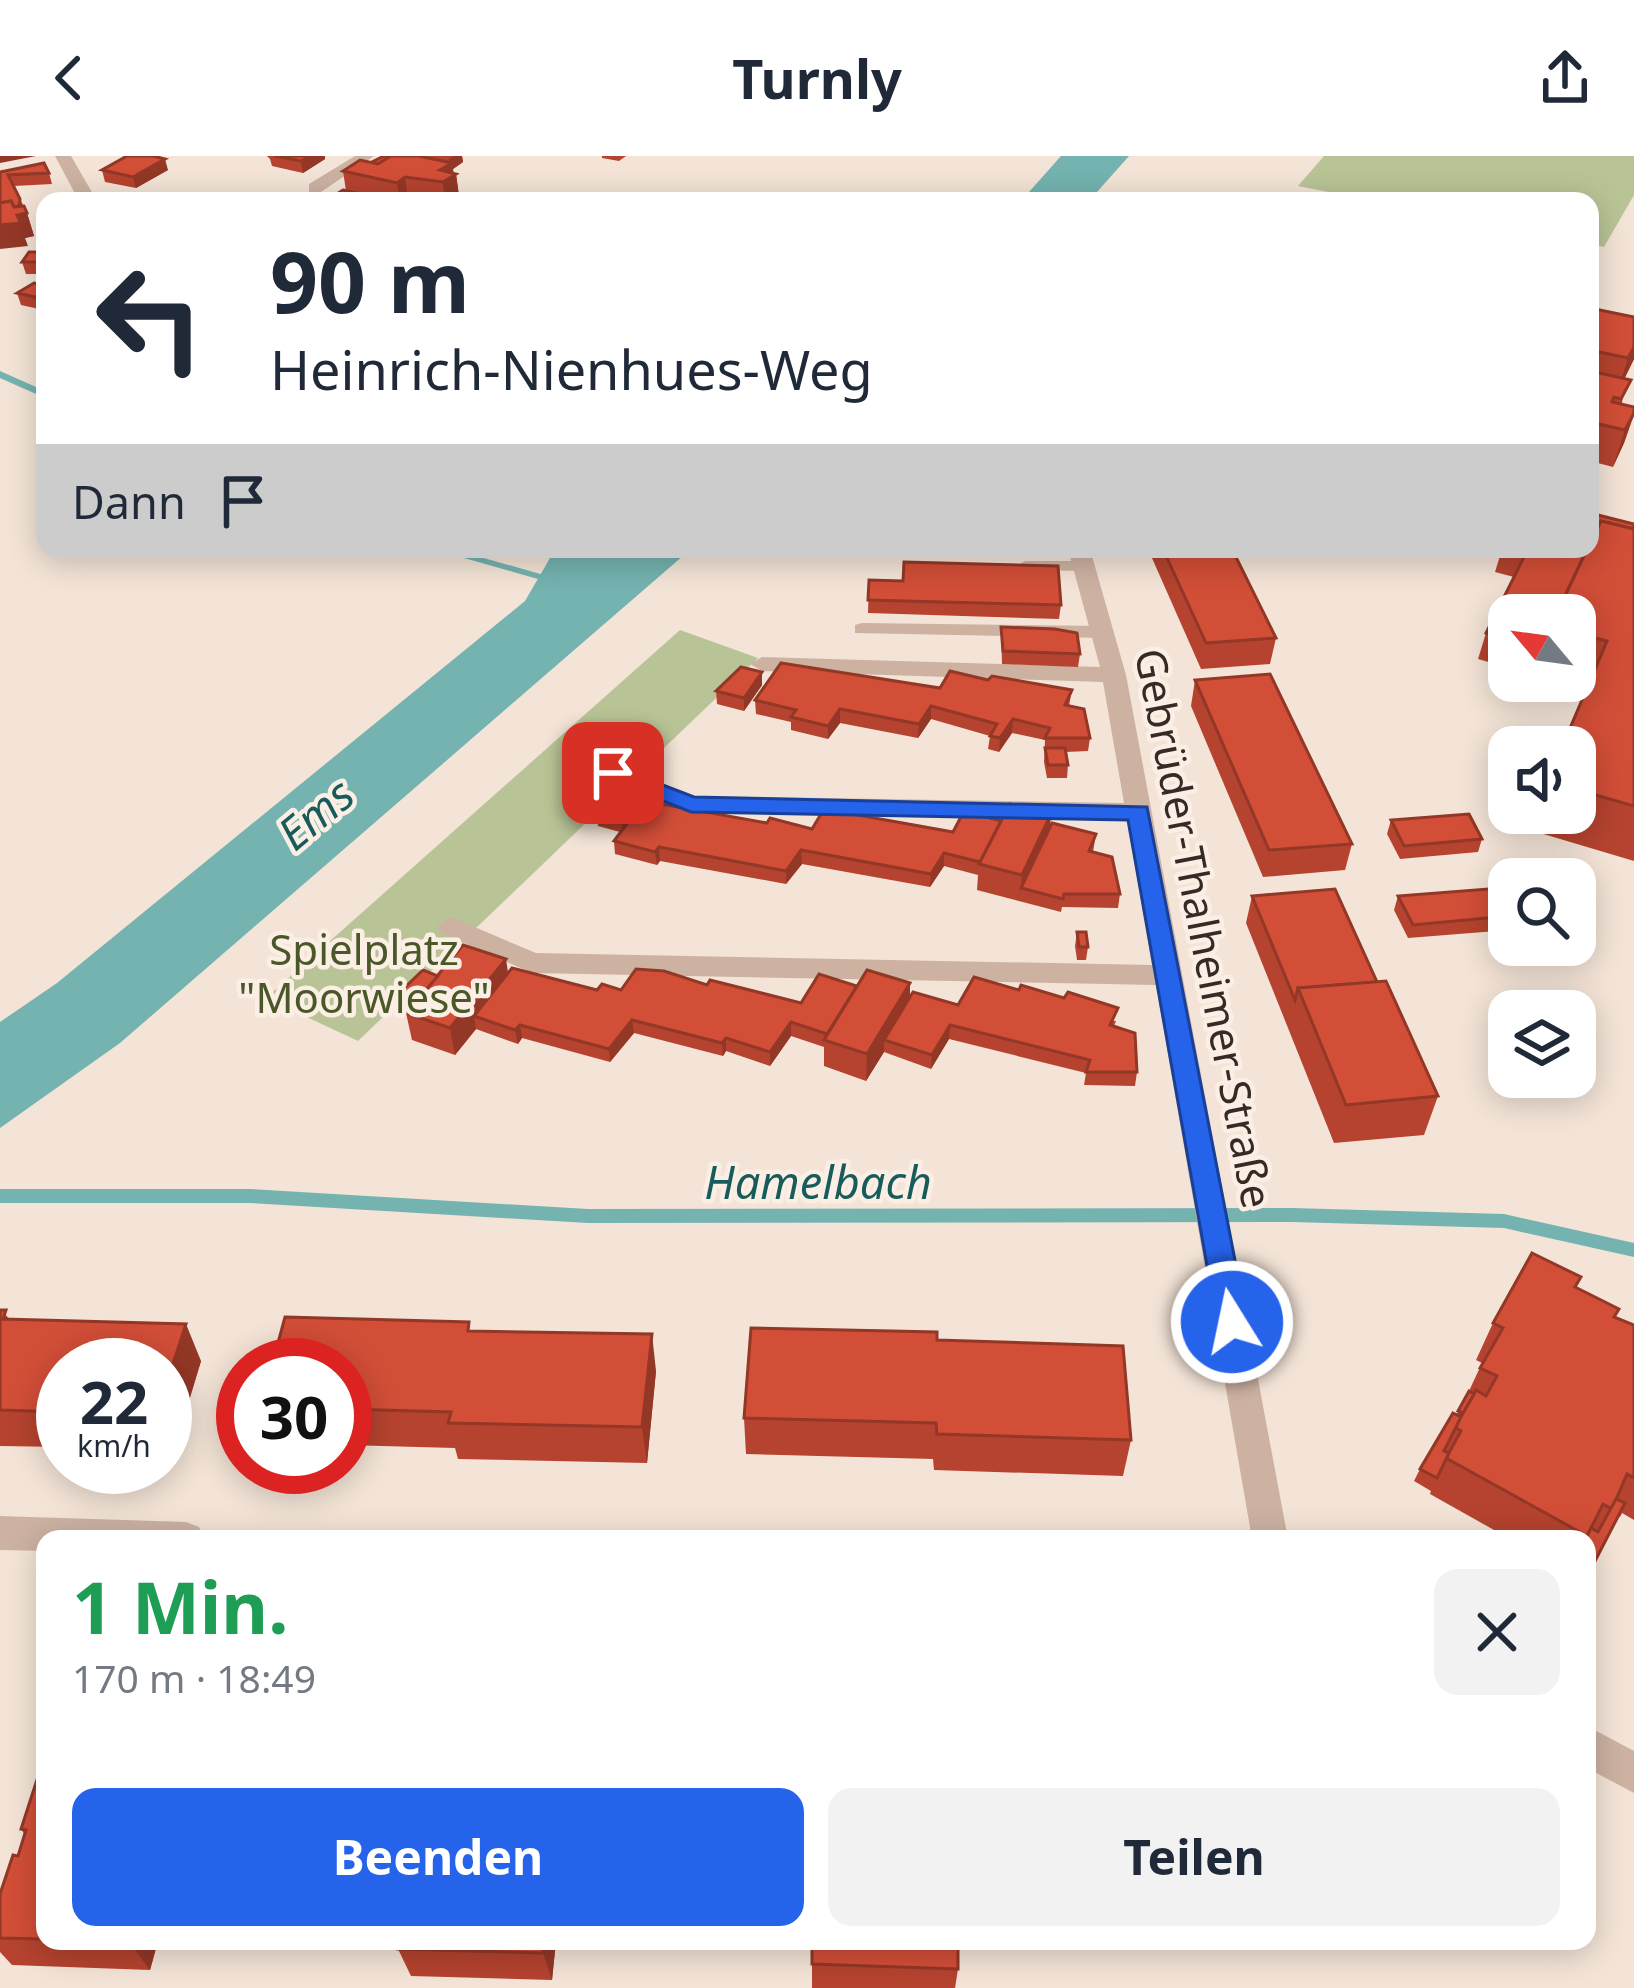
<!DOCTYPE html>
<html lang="de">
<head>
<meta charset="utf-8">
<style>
	body { margin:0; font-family:"Noto Sans",sans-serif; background:#f2f2f3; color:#1f2937; height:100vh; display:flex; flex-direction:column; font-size:45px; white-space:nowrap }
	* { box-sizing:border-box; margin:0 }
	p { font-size:39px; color:#747a83 }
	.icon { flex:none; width:66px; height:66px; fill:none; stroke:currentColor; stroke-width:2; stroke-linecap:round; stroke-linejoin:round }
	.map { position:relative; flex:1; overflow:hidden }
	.sheet { position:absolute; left:36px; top:1374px; width:1560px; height:420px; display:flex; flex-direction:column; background:#fff; border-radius:24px; box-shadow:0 6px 30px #0003 }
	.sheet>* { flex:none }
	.top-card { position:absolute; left:36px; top:36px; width:1563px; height:366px; border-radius:24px; box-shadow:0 6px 30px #0003; background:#fff; color:#1f2937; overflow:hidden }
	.needle { width:78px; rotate:299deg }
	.controls { position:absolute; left:1488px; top:438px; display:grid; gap:24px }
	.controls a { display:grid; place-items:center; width:108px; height:108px; border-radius:24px; background:#fff; box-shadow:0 6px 30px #0003; font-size:60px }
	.speed { position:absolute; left:36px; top:1182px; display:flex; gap:24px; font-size:60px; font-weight:700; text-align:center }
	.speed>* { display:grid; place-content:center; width:156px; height:156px; border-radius:50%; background:#fff; box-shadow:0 6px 30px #0003; line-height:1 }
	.speed small { font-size:30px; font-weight:400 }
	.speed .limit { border:18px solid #d22; background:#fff; color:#111 }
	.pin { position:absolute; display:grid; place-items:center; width:102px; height:102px; color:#fff; margin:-51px; border-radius:24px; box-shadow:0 6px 18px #0006 }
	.me { position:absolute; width:132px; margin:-66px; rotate:350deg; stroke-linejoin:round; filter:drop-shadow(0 0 9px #0008) }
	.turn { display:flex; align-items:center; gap:42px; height:252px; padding:0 36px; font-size:54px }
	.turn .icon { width:156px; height:156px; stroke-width:2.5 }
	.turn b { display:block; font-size:84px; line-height:102px }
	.then { display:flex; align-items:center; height:114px; padding:0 36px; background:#0003; gap:24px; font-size:45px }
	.round { display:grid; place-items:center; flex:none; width:126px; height:126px; border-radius:24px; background:#f2f2f3 }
	.summary { display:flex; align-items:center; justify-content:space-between; height:204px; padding:0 36px }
	h1 { font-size:72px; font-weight:700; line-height:90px; color:#1e9e55 }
	.primary-button { display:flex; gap:24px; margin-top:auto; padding:24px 36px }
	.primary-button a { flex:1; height:138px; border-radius:24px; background:#2563eb; color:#fff; font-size:48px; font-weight:700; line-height:138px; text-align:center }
	.primary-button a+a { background:#f2f2f3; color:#1f2937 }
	header { display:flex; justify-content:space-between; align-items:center; height:156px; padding:0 36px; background:#fff; font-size:54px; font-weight:700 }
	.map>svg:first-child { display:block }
	.green { fill:#b9c496 }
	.water { fill:#74b3b0 }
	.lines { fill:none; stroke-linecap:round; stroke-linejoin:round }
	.stream { fill:#74b3b0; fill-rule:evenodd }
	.service { fill:#cdb2a2; fill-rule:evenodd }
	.minor { fill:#cdb2a2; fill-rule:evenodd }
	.wall { fill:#b5432f }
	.shaded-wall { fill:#933726 }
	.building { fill:#d24e37; stroke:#933726; stroke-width:3 }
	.route { fill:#2563eb; stroke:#184099; stroke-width:3 }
	.labels { text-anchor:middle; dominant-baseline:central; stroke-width:9; stroke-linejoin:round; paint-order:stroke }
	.street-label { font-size:42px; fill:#372925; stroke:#fbeee4 }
	.park-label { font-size:42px; fill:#4a5727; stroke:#fbeee4 }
	.water-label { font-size:45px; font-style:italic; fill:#175c5a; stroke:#fbeee4 }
</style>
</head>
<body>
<header><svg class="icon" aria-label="back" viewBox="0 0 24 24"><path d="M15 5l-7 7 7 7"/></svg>Turnly<svg class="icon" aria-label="share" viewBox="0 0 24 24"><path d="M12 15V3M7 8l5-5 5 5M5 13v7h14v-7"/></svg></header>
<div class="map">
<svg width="1634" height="1832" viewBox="0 0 1634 1832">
	<rect width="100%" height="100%" fill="#f4e4d7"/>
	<g class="green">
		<polygon points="1324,0 1634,0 1634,39 1604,91 1590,88 1590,45 1374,45 1298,30"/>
		<polygon points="680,474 758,502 358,885 266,842"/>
	</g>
	<g class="water">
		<polygon points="1061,0 1129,0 1089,45 1021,45"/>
		<polygon points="589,393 691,393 120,887 0,972 0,866 57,827 525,445 550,402"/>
	</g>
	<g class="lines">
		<g class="stream">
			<polygon points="0,215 45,235 45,242 0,222"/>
			<polygon points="432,393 452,393 565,425 559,429"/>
			<polygon points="0,1033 250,1033 588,1053 1292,1052 1504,1058 1634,1087 1634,1101 1504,1072 1292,1066 588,1067 250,1047 0,1047"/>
		</g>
		<g class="service">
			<polygon points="1025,405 1086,405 1095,410 1086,415 1019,414 1016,410"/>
			<polygon points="862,467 1105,470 1114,476 1105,482 855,477 855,469"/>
		</g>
		<g class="minor">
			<polygon points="55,0 71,0 97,45 79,45"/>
			<polygon points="355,0 374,0 321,36 309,36 309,28"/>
			<polygon points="1068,393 1090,393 1126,519 1288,1383 1252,1383 1156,829 532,817 441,777 437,770 451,761 536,797 1152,809 1127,664 691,656 604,623 600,617 613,609 694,640 1124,647 1103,526 762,515 750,508 762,501 1100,511"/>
			<polygon points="0,1360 186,1366 199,1371 204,1383 45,1383 45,1395 0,1394"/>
			<polygon points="1587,1570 1634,1595 1634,1637 1587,1612"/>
		</g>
	</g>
	<g class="wall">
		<polygon points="267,0 325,0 325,3 303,17 272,10 270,3"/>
		<polygon points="384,0 462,0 463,6 453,13 453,17 456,18 459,40 452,45 381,45 365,42 366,45 327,45 346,35 343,15 372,6"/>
		<polygon points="602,0 626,0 619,5 602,2"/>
		<polygon points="102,14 168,14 136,32 105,26"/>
		<polygon points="0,16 49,17 52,28 14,30 27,57 34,80 25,82 28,90"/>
		<polygon points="45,96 45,118 26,118 22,106"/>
		<polygon points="45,130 39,153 21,149 17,137"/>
		<polygon points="1590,152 1634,161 1634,203 1624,223 1622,248 1634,251 1634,259 1624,287 1613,311 1590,305"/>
		<polygon points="1634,368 1634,705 1530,674 1535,657 1575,657 1575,591 1587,533 1559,525 1575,525 1575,459 1509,459 1509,512 1478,503 1486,477 1514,421 1495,416 1502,393 1590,393"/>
		<polygon points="934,393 1042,393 1041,400 934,398"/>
		<polygon points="1148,393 1232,393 1276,482 1270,508 1201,513"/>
		<polygon points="869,424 1061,449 1059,463 868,457"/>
		<polygon points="1001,471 1080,498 1078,511 1002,508"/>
		<polygon points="762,516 762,529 744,555 717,548 716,535"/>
		<polygon points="988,524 1072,534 1069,550 1090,582 1088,595 1066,596 1068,609 1067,622 1047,622 1044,606 1045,584 1012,577 999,596 988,593 990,580 931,563 918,582 840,567 828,583 791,574 791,566 756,558 755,544 940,532"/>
		<polygon points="1195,524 1352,688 1345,714 1263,721 1191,550"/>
		<polygon points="638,653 812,673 953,676 1001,665 1051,658 1050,671 1096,678 1093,696 1120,738 1118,752 1062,751 1061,756 977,734 978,719 944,710 930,731 802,708 786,728 660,705 657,709 615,698 614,685 620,676 598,670 597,657"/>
		<polygon points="1391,664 1482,683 1478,696 1400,703 1387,678"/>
		<polygon points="1252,740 1377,826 1438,940 1424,979 1334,987 1246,767"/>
		<polygon points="1398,740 1509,747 1509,774 1408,782 1394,754"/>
		<polygon points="1077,776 1088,791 1086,804 1077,804 1075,790"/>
		<polygon points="508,817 597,834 707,829 801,847 857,830 910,827 910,840 958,849 1116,865 1114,870 1137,916 1135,930 1084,929 1086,917 949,883 931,913 884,896 866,925 824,910 824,891 791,880 770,910 726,895 723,900 634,877 610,906 522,882 518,888 476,873 455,899 412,884 406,857 407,855 400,853 397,839 438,820"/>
		<polygon points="1576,1131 1614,1161 1634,1169 1634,1364 1622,1357 1620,1361 1618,1360 1587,1419 1587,1383 1510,1383 1430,1338 1431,1335 1414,1325 1420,1313 1456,1259 1469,1235 1482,1207 1476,1204 1493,1167"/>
		<polygon points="0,1154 10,1163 201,1205 174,1294 165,1294 165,1209 63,1209 63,1291 0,1290"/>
		<polygon points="471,1175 656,1215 647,1307 458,1303 455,1292 345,1289 345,1209"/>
		<polygon points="937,1184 1131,1284 1123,1320 934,1314 933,1303 746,1298 744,1262"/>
		<polygon points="45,1599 45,1785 158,1785 150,1814 12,1809 0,1796 0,1782 25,1679 21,1673"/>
		<polygon points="399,1785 556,1785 552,1824 411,1820 398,1793"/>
		<polygon points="812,1785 958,1813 955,1832 812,1832"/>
	</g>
	<g class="shaded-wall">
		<polygon points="0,0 36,0 0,7"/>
		<polygon points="310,0 325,0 325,3 303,17 301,5"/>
		<polygon points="454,0 462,0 463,6 453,13 454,19 456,18 459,40 452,45 446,45 440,14 450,8 449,3"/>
		<polygon points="165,3 168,14 136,32 133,21"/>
		<polygon points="405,21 408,44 400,45 397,27"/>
		<polygon points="20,43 23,54 27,57 34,80 25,82 28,90 0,93 0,59"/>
		<polygon points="45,136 45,150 39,153 35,141"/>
		<polygon points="1634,191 1634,203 1617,238 1628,202"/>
		<polygon points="1634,257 1624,287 1613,311 1625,274"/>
		<polygon points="762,516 762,529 744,555 744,542"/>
		<polygon points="931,550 931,563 918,582 919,568"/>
		<polygon points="840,553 840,567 828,583 828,570"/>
		<polygon points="1013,563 1012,577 999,596 1000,582"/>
		<polygon points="637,643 638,657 623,677 622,664"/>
		<polygon points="1051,658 1048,685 1021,732 1019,746 1022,719"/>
		<polygon points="659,691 660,705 657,709 655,696"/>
		<polygon points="801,694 802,708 786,728 786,715"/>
		<polygon points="944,697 944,710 930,731 931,718"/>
		<polygon points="506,803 510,830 474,860 476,873 455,899 450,872"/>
		<polygon points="910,827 909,854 884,884 884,896 866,925 867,898"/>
		<polygon points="632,864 634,877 610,906 609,893"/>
		<polygon points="791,866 791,880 770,910 770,896"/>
		<polygon points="520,869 522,882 518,888 515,874"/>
		<polygon points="950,869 949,883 931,913 932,899"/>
		<polygon points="726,882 726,895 723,900 722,887"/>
		<polygon points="186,1168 201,1205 174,1294 165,1276 165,1232"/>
		<polygon points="652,1178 656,1215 647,1307 642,1271"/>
		<polygon points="129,1785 158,1785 150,1814 129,1786"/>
		<polygon points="545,1785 556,1785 552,1824 543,1797"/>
	</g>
	<g class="building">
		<polygon points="127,0 153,0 165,3 133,21 102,14"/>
		<polygon points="275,0 310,0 301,5"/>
		<polygon points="384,0 391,0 378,8 372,6"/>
		<polygon points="391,0 419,0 452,7 440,14 456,18 443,26 405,21 397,27 343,15 360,4 378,8"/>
		<polygon points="44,7 49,17 8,19 20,43 19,50 14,51 11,45 0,47 0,16"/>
		<polygon points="343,34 365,39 355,45 327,44"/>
		<polygon points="11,45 14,51 24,50 27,57 17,59 21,67 0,69 0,47"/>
		<polygon points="29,96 45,96 45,106 22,106"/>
		<polygon points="34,127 45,130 45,136 35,141 17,137"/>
		<polygon points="1590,152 1634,161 1634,191 1628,202 1590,194"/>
		<polygon points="1590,215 1631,224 1621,243 1614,241 1612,246 1634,251 1634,257 1625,274 1590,266"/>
		<polygon points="1590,357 1634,368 1634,373 1601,365 1590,388"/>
		<polygon points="1601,365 1634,373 1634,650 1575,633 1575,591 1562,591 1607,485 1575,477 1575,459 1556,459 1587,393 1590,393 1590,388"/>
		<polygon points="1163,393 1232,393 1276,482 1206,487"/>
		<polygon points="1512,393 1587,393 1556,459 1509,459 1509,484 1486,477 1526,397"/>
		<polygon points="904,406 1058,410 1061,449 868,444 869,424 903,425"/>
		<polygon points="1001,471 1055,473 1077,477 1080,498 1003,495"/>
		<polygon points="781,507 940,532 950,515 988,524 992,520 1072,534 1065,549 1084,553 1090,582 1045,582 1050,572 1013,563 1000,582 990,580 997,568 931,550 919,568 840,553 828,570 791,561 796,554 755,544"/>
		<polygon points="741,511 762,516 744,542 716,535"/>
		<polygon points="1270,518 1352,688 1269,694 1195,524"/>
		<polygon points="1045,592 1065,592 1068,609 1048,609"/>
		<polygon points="612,637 637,643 622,664 597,657"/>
		<polygon points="644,645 767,667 770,662 812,673 824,653 953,676 964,655 1001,665 980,706 944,697 931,718 801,694 786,715 659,691 655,696 614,685"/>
		<polygon points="1010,648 1051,658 1022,719 979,708"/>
		<polygon points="1469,658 1482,683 1404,690 1391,664"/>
		<polygon points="1052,667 1096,678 1089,695 1112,701 1120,738 1064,738 1063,743 1021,732"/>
		<polygon points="1501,732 1509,747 1509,760 1413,769 1398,740"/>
		<polygon points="1335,733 1377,826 1298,832 1295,844 1252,740"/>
		<polygon points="1077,776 1086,776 1088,791 1079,791"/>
		<polygon points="463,789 506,803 450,872 406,857"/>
		<polygon points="512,812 597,834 602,828 621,834 636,813 664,815 707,829 710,824 801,847 819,818 857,830 827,878 791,866 770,896 726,882 722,887 632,864 609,893 520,869 515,874 474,860"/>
		<polygon points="423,814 438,820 415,846 397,839"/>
		<polygon points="867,814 910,827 867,898 824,884"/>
		<polygon points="974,821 1019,834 1021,829 1064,842 1068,836 1118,852 1110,869 1135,877 1137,916 1086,916 1090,904 950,869 932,899 884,884 913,836 958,849"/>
		<polygon points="1386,825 1438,940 1346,949 1298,832"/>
		<polygon points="1532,1097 1581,1121 1575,1131 1619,1153 1614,1161 1634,1169 1634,1322 1627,1318 1612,1353 1603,1348 1587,1380 1446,1302 1461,1275 1455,1271 1476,1234 1486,1240 1497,1220 1480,1212 1503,1172 1493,1167"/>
		<polygon points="0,1154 6,1154 3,1163 186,1168 165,1232 165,1209 63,1209 63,1256 0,1254"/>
		<polygon points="285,1161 469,1166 468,1175 652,1178 642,1271 448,1267 451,1256 345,1253 345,1209 272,1209"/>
		<polygon points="751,1172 937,1176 937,1184 1123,1190 1131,1284 937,1278 936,1267 744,1262"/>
		<polygon points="1469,1235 1474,1238 1463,1257 1458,1255"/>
		<polygon points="1453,1257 1461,1261 1444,1295 1449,1297 1437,1322 1420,1313"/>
		<polygon points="1616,1343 1625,1347 1593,1409 1587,1406 1586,1383 1591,1372 1598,1376"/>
		<polygon points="45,1599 45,1783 0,1782 0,1738 13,1699 18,1700 26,1674 21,1673"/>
		<polygon points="399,1785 545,1785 543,1797 398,1793"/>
		<polygon points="812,1785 958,1785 958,1813 812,1808"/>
	</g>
	<polygon class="route" points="613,610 694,641 1147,651 1247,1166 1243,1175 1232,1179 1221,1175 1217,1166 1128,664 691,656 605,622 602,617"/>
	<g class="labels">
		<g class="street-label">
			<text transform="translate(1205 772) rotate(79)">Gebrüder-Thalheimer-Straße</text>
		</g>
		<g class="park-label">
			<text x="364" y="792">Spielplatz<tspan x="364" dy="48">"Moorwiese"</tspan></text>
		</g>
		<g class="water-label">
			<text transform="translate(315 657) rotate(-40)">Ems</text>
			<text x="818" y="1025">Hamelbach</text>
		</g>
	</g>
</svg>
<div class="controls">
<a><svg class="needle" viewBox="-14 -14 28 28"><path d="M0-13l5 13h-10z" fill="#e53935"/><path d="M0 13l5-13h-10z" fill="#747a83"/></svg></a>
<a><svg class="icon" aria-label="sound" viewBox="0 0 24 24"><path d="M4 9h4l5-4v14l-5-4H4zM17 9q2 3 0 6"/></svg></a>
<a><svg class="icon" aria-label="search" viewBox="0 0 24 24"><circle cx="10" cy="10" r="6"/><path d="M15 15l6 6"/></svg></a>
<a><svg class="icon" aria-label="layers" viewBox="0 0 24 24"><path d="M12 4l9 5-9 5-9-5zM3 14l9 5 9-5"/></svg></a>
</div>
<div class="speed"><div>22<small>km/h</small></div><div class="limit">30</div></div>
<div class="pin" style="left:613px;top:617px;background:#d93025"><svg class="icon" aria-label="arrive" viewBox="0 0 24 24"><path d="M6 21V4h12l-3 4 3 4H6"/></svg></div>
<svg class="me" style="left:1232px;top:1166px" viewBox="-20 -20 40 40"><circle r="17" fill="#2563eb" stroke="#fff" stroke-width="3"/><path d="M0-11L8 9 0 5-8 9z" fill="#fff"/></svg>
<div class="top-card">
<div class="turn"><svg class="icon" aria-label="left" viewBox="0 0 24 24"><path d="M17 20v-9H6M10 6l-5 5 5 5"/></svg><div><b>90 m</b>Heinrich-Nienhues-Weg</div></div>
<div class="then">Dann<svg class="icon" aria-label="arrive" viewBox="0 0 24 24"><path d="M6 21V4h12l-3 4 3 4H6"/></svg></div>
</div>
<section class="sheet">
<div class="summary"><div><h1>1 Min.</h1><p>170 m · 18:49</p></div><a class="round"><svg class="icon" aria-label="close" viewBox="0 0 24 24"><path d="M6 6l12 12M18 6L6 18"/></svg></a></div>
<div class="primary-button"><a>Beenden</a><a>Teilen</a></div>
</section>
</div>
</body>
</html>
